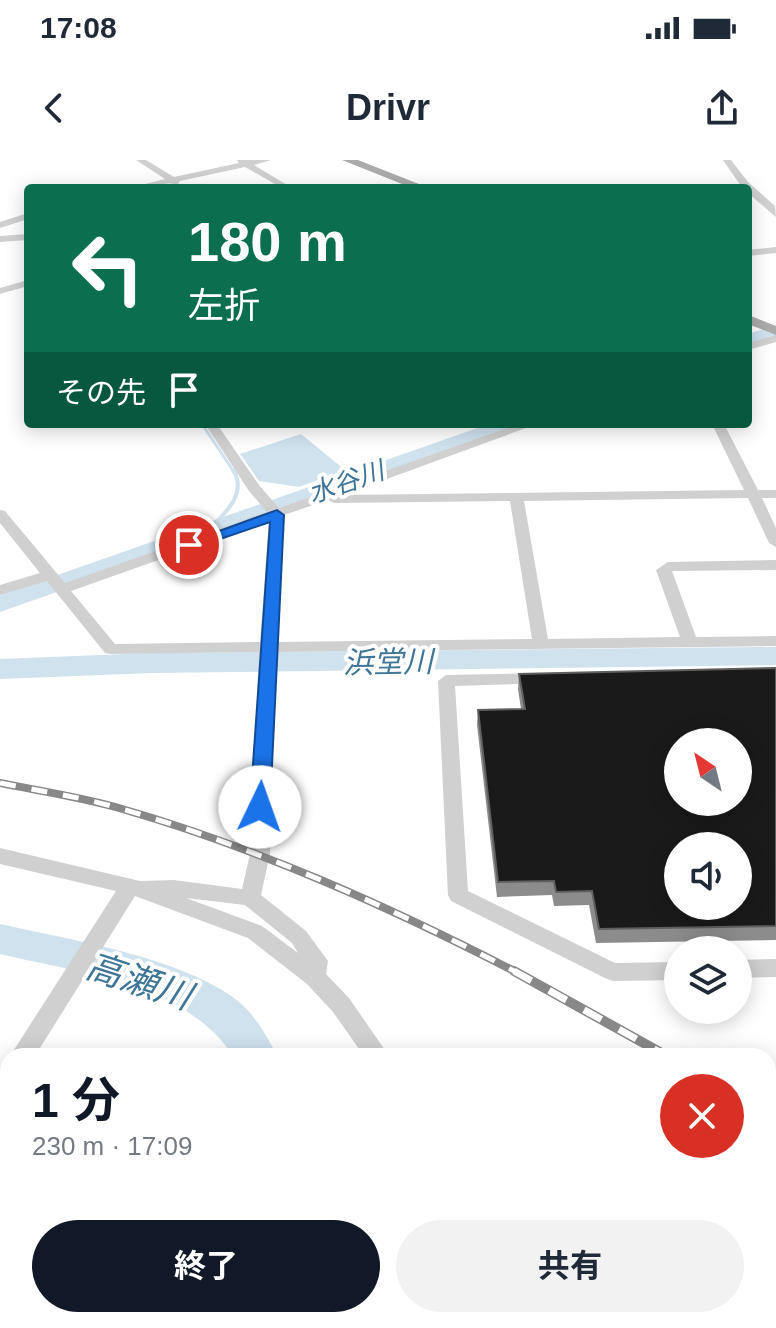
<!DOCTYPE html>
<html lang="ja">
<head>
<meta charset="utf-8">
<style>
	body { margin:0; font-family:Arial,"Noto Sans JP",sans-serif; background:#f2f2f3; color:#1f2937; height:100vh; display:flex; flex-direction:column; font-size:30px; white-space:nowrap }
	* { box-sizing:border-box; margin:0 }
	p { font-size:26px; color:#747a83 }
	.icon { flex:none; width:44px; height:44px; fill:none; stroke:currentColor; stroke-width:2; stroke-linecap:round; stroke-linejoin:round }
	.map { position:relative; flex:1; overflow:hidden }
	.drawer { position:absolute; left:0px; top:888px; width:776px; height:280px; display:flex; flex-direction:column; background:#fff; border-radius:24px 24px 0 0; box-shadow:0 4px 20px #0003 }
	.drawer>* { flex:none }
	.guide { position:absolute; left:24px; top:24px; width:728px; height:244px; border-radius:8px; box-shadow:0 4px 20px #0003; background:#0b6e4f; color:#fff; overflow:hidden }
	.needle { width:52px; rotate:325deg }
	.tools { position:absolute; left:664px; top:568px; display:grid; gap:16px }
	.tools a { display:grid; place-items:center; width:88px; height:88px; border-radius:50%; background:#fff; box-shadow:0 4px 20px #0003; font-size:40px }
	.pin { position:absolute; display:grid; place-items:center; width:68px; height:68px; color:#fff; margin:-34px; border:4px solid #fff; border-radius:50%; box-shadow:0 2px 8px #0007 }
	.me { position:absolute; width:88px; margin:-44px; rotate:3deg; stroke-linejoin:round; filter:drop-shadow(0 0 6px #0008) }
	.turn { display:flex; align-items:center; gap:28px; height:168px; padding:0 32px; font-size:36px }
	.turn .icon { width:104px; height:104px; stroke-width:2.5 }
	.turn b { display:block; font-size:56px; line-height:68px }
	.then { display:flex; align-items:center; height:76px; padding:0 32px; background:#0003; gap:16px; font-size:30px }
	.round { display:grid; place-items:center; flex:none; width:84px; height:84px; border-radius:42px; background:#f2f2f3 }
	.headline { display:flex; align-items:center; justify-content:space-between; height:136px; padding:0 32px }
	h1 { font-size:48px; font-weight:700; line-height:60px; color:#111827 }
	.primary-button { display:flex; gap:16px; margin-top:auto; padding:16px 32px }
	.primary-button a { flex:1; height:92px; border-radius:48px; background:#111827; color:#fff; font-size:32px; font-weight:700; line-height:92px; text-align:center }
	.primary-button a+a { background:#f2f2f3; color:#1f2937 }
	.status { display:flex; justify-content:space-between; align-items:center; height:56px; padding:0 40px; background:#fff; direction:ltr }
	.status svg { height:22px; fill:currentColor }
	header { display:flex; justify-content:space-between; align-items:center; height:104px; padding:0 32px; background:#fff; font-size:36px; font-weight:700 }
	.map>svg:first-child { display:block }
	.water { fill:#cfe2ee }
	.lines { fill:none; stroke-linecap:round; stroke-linejoin:round }
	.stream-far1 { stroke:#cfe2ee; stroke-width:3 }
	.stream { stroke:#cfe2ee; stroke-width:4 }
	.river { fill:#cfe2ee; fill-rule:evenodd }
	.minor { fill:#d0d0d0; fill-rule:evenodd }
	.major { fill:#ababab; fill-rule:evenodd }
	.rail-far1-casing { stroke:#888; stroke-width:8 }
	.rail-casing { stroke:#888; stroke-width:10 }
	.rail-far1 { stroke:#fff; stroke-width:5; stroke-dasharray:16; stroke-linecap:butt }
	.rail { stroke:#fff; stroke-width:7; stroke-dasharray:20; stroke-linecap:butt }
	.wall { fill:#8c8c8c }
	.building { fill:#1a1a1a; stroke:#5f5f5f; stroke-width:2; fill-rule:evenodd }
	.route { fill:#1a73e8; stroke:#114b97; stroke-width:2 }
	.labels { text-anchor:middle; dominant-baseline:central; stroke-width:8; stroke-linejoin:round; paint-order:stroke }
	.far-water-label { font-size:26px; font-style:italic; fill:#3f7597; stroke:#fff }
	.water-label { font-size:30px; font-style:italic; fill:#3f7597; stroke:#fff }
	.near-water-label { font-size:36px; font-style:italic; fill:#3f7597; stroke:#fff }
</style>
</head>
<body>
<div class="status"><b>17:08</b><svg viewBox="0 0 49 12"><path d="M0 12V9h3v3zM5 12V6h3v6zM10 12V3h3v9zM15 12V0h3v12zM26 1h20v11H26zM47 4h2v5h-2z"/></svg></div>
<header><svg class="icon" aria-label="back" viewBox="0 0 24 24"><path d="M15 5l-7 7 7 7"/></svg>Drivr<svg class="icon" aria-label="share" viewBox="0 0 24 24"><path d="M12 15V3M7 8l5-5 5 5M5 13v7h14v-7"/></svg></header>
<div class="map">
<svg width="776" height="1168" viewBox="0 0 776 1168">
	<rect width="100%" height="100%" fill="#fff"/>
	<polygon class="water" points="301,274 345,310 299,327 259,321 240,294"/>
	<g class="lines">
		<g class="stream-far1">
			<polyline points="169,21 180,28"/>
			<polyline points="202,264 234,312"/>
		</g>
		<path class="stream" d="M210,369C225,353 248,333 233,310"/>
		<g class="river">
			<polygon points="776,165 776,178 748,187 748,174"/>
			<polygon points="489,264 522,264 519,269 0,452 0,435"/>
			<polygon points="776,487 776,505 151,513 0,519 0,499 151,493"/>
			<path d="M0,764C70,780 182,797 238,841C255,855 268,877 277,896H233C186,823 78,813 0,794Z"/>
			<polygon points="381,1160 431,1160 435,1168 384,1168"/>
		</g>
		<g class="minor">
			<polygon points="136,0 146,0 174,17 239,3 237,0 271,0 254,5 292,28 282,28 245,7 180,21 177,25 172,23 129,28 165,19"/>
			<polygon points="723,0 731,0 748,22 775,46 776,57 748,33 748,28 741,26"/>
			<polygon points="28,53 28,59 0,68 0,62"/>
			<polygon points="28,74 28,80 0,82 0,76"/>
			<polygon points="776,87 776,93 748,96 748,90"/>
			<polygon points="28,120 28,126 0,134 0,128"/>
			<polygon points="776,175 776,182 748,190 748,183"/>
			<path d="M205,264H217L259,325L279,348L519,264H537L343,335L744,330L712,264H724L758,330H776V338H762L776,368V387L769,383L748,338L524,341L548,479L680,477L656,410L668,402L776,400V410L672,411L696,477L776,476V486L276,492L270,694L261,735L306,771L328,801L326,814L349,838L389,896H364L333,852L307,824L248,778L135,736L35,896H10L116,731L0,704V688L140,721L174,720L242,729L250,694L259,492L111,494L105,493L47,421L0,435V425L40,413L0,363V350L5,351L65,423L267,352L249,331ZM328,340L334,343L510,341L532,479L276,482L284,355ZM269,361L260,482L115,484L71,431ZM186,738L245,745L292,783L298,793L262,766Z"/>
			<polygon points="543,513 551,519 549,523 455,526 468,731 615,803 678,802 678,820 613,821 605,818 451,741 448,735 438,521 446,515"/>
			<polygon points="776,799 776,817 738,818 738,800"/>
			<polygon points="8,908 8,939 0,942 0,911"/>
			<polygon points="191,1160 219,1160 223,1168 195,1168"/>
			<polygon points="530,1160 559,1160 563,1168 534,1168"/>
		</g>
		<g class="major">
			<polygon points="342,0 358,0 429,28 412,28"/>
			<polygon points="748,155 776,166 776,175 748,164"/>
		</g>
		<defs>
			<path id="rail-far1" d="M0,623C40,631 80,637 119,648C258,688 390,747 518,813"/>
			<g id="rail">
				<polyline points="514,811 667,896"/>
				<polyline points="768,954 776,959"/>
			</g>
		</defs>
		<use href="#rail-far1" class="rail-far1-casing"/>
		<use href="#rail" class="rail-casing"/>
		<use href="#rail-far1" class="rail-far1"/>
		<use href="#rail" class="rail"/>
	</g>
	<polygon class="wall" points="776,508 776,780 596,783 589,745 554,746 552,735 497,737 477,565 478,550 521,549 518,529 519,514"/>
	<path class="building" d="M776,508V766L599,769L592,731L556,732L554,721L498,722L478,550L525,549L519,514ZM678,582H738V642H678ZM678,686H738V746H678Z"/>
	<polygon class="route" points="277,350 284,355 270,647 260,654 250,647 270,362 194,388 189,389 181,385"/>
	<g class="labels">
		<g class="far-water-label">
			<text transform="translate(346 322) rotate(-19)">水谷川</text>
		</g>
		<g class="water-label">
			<text transform="translate(388 502) rotate(-1)">浜堂川</text>
		</g>
		<g class="near-water-label">
			<text transform="translate(139 821) rotate(18)">高瀬川</text>
		</g>
	</g>
</svg>
<div class="tools">
<a><svg class="needle" viewBox="-14 -14 28 28"><path d="M0-13l5 13h-10z" fill="#e53935"/><path d="M0 13l5-13h-10z" fill="#747a83"/></svg></a>
<a><svg class="icon" aria-label="sound" viewBox="0 0 24 24"><path d="M4 9h4l5-4v14l-5-4H4zM17 9q2 3 0 6"/></svg></a>
<a><svg class="icon" aria-label="layers" viewBox="0 0 24 24"><path d="M12 4l9 5-9 5-9-5zM3 14l9 5 9-5"/></svg></a>
</div>
<div class="pin" style="left:189px;top:385px;background:#d93025"><svg class="icon" aria-label="arrive" viewBox="0 0 24 24"><path d="M6 21V4h12l-3 4 3 4H6"/></svg></div>
<svg class="me" style="left:260px;top:647px" viewBox="-20 -20 40 40"><circle r="19" fill="#fff"/><path d="M0-13L10 11 0 6-10 11z" fill="#1a73e8"/></svg>
<div class="guide">
<div class="turn"><svg class="icon" aria-label="left" viewBox="0 0 24 24"><path d="M17 20v-9H6M10 6l-5 5 5 5"/></svg><div><b>180 m</b>左折</div></div>
<div class="then">その先<svg class="icon" aria-label="arrive" viewBox="0 0 24 24"><path d="M6 21V4h12l-3 4 3 4H6"/></svg></div>
</div>
<section class="drawer">
<div class="headline"><div><h1>1 分</h1><p>230 m · 17:09</p></div><a class="round" style="background:#d93025;color:#fff"><svg class="icon" aria-label="close" viewBox="0 0 24 24"><path d="M6 6l12 12M18 6L6 18"/></svg></a></div>
<div class="primary-button"><a>終了</a><a>共有</a></div>
</section>
</div>
</body>
</html>
